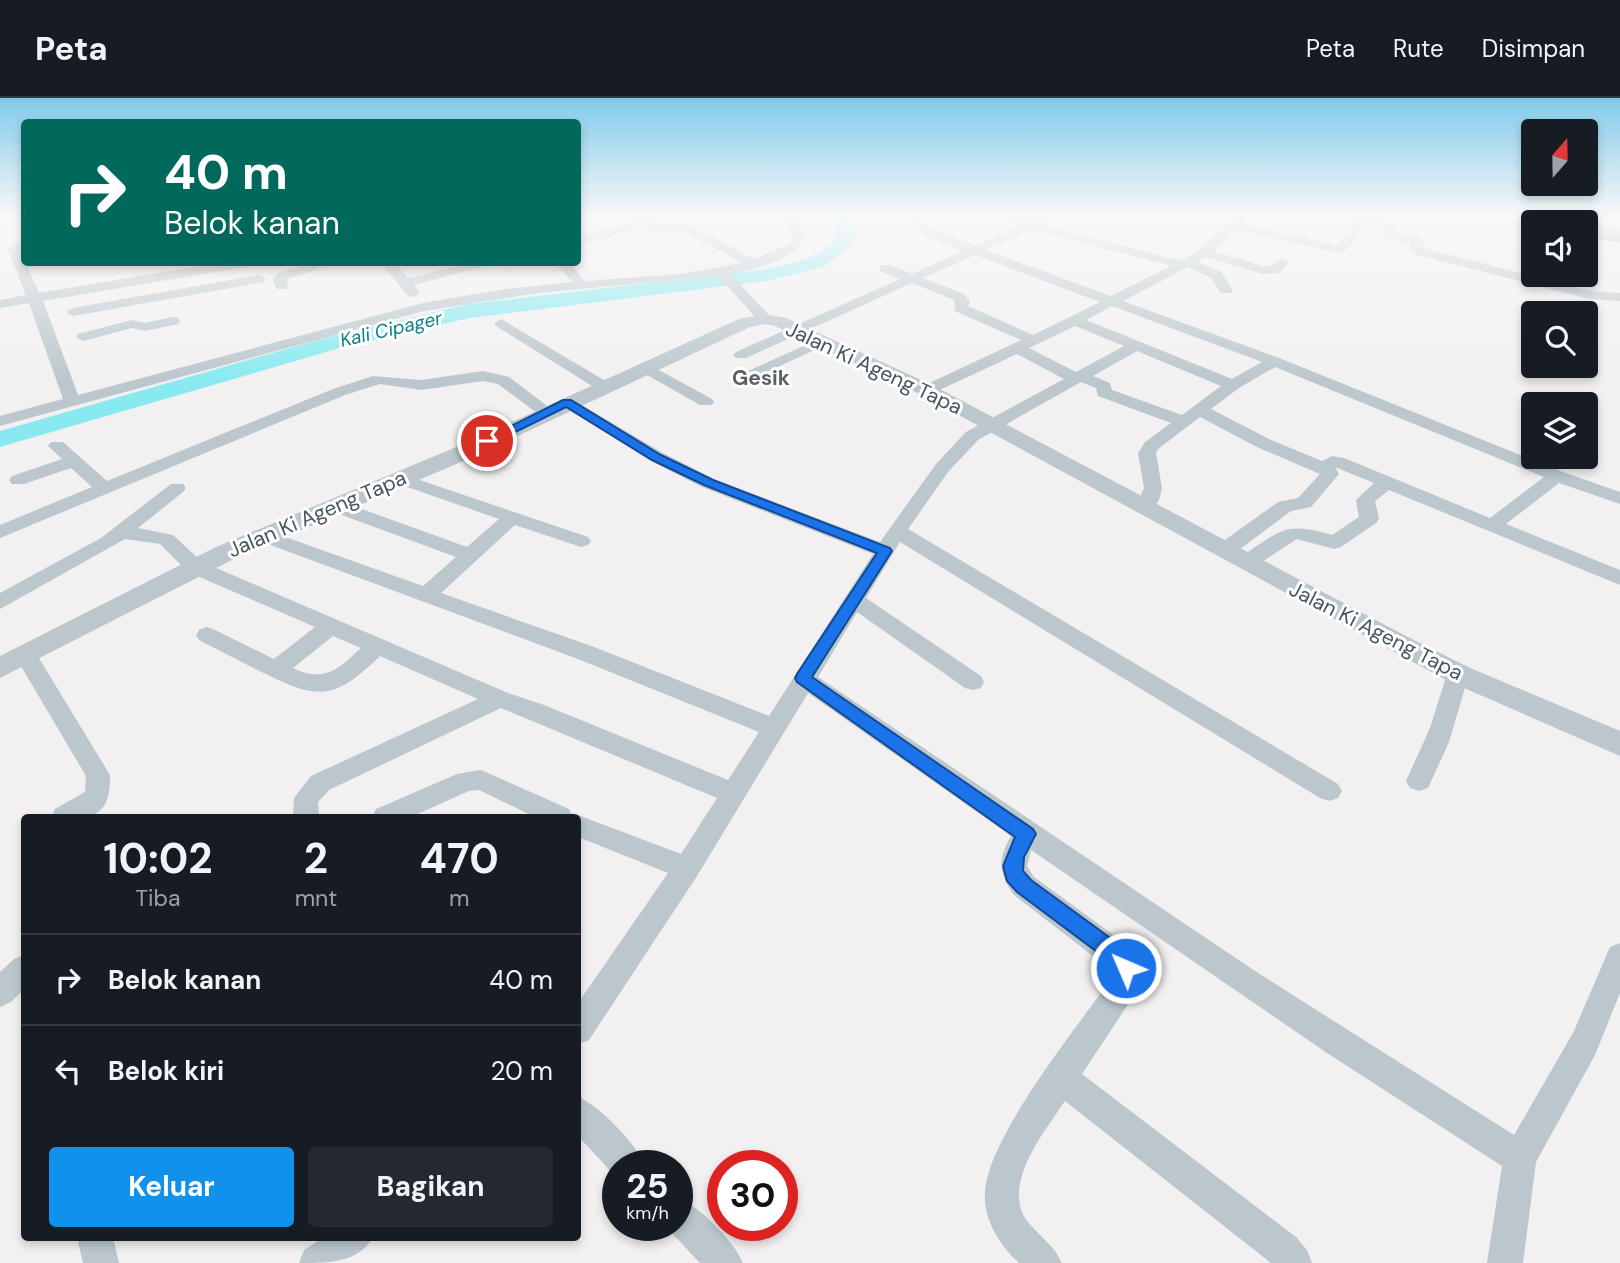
<!DOCTYPE html>
<html lang="id">
<head>
<meta charset="utf-8">
<style>
	body { margin:0; font-family:"DM Sans",sans-serif; background:#242831; color:#f1f3f6; height:100vh; display:flex; flex-direction:column; font-size:26px; white-space:nowrap }
	* { box-sizing:border-box; margin:0 }
	p { font-size:23px; color:#9ea1a6 }
	.icon { flex:none; width:38px; height:38px; fill:none; stroke:currentColor; stroke-width:2; stroke-linecap:round; stroke-linejoin:round }
	.map { position:relative; flex:1; overflow:hidden }
	.drawer { position:absolute; left:21px; top:716px; width:560px; height:427px; display:flex; flex-direction:column; background:#171b24; border-radius:7px; box-shadow:0 4px 10px #0003 }
	.drawer>* { flex:none }
	.hud { position:absolute; left:21px; top:21px; width:560px; height:147px; border-radius:7px; box-shadow:0 4px 10px #0003; background:#00695c; color:#fff; overflow:hidden }
	.needle { width:46px; rotate:20deg }
	.buttons { position:absolute; left:1521px; top:21px; display:grid; gap:14px }
	.buttons a { display:grid; place-items:center; width:77px; height:77px; border-radius:7px; background:#171b24; box-shadow:0 4px 10px #0003; font-size:35px }
	.speed { position:absolute; left:602px; top:1052px; display:flex; gap:14px; font-size:35px; font-weight:700; text-align:center }
	.speed>* { display:grid; place-content:center; width:91px; height:91px; border-radius:50%; background:#171b24; box-shadow:0 4px 10px #0003; line-height:1 }
	.speed small { font-size:18px; font-weight:400 }
	.speed .limit { border:10px solid #d22; background:#fff; color:#111 }
	.pin { position:absolute; display:grid; place-items:center; width:60px; height:60px; color:#fff; margin:-30px; border:4px solid #fff; border-radius:50%; box-shadow:0 2px 7px #0007 }
	.me { position:absolute; width:77px; margin:-38px; rotate:315deg; stroke-linejoin:round; filter:drop-shadow(0 0 5px #0008) }
	.turn { display:flex; align-items:center; gap:24px; height:147px; padding:0 28px; font-size:32px }
	.turn .icon { width:91px; height:91px; stroke-width:2.5 }
	.turn b { display:block; font-size:49px; line-height:60px }
	.eta { display:flex; justify-content:space-evenly; align-items:center; height:119px; text-align:center }
	.eta b { font-size:42px; font-weight:700; line-height:49px }
	.cta { display:flex; gap:14px; margin-top:auto; padding:14px 28px }
	.cta a { flex:1; height:80px; border-radius:7px; background:#1091ec; color:#fff; font-size:28px; font-weight:700; line-height:80px; text-align:center }
	.cta a+a { background:#242831; color:#f1f3f6 }
	ul { padding:0; list-style:none }
	li { display:flex; align-items:center; gap:21px; height:91px; padding:0 28px; border-top:2px solid #363941 }
	li div { flex:1 }
	li b { display:block; font-size:26px }
	li em { font-style:normal }
	header { display:flex; align-items:center; gap:42px; box-sizing:border-box; height:98px; padding:0 35px; background:#171b24; border-bottom:2px solid #363941 }
	header strong { font-size:33px }
	nav { display:flex; gap:38px; margin-inline-start:auto; font-size:24px }
	.map>svg:first-child { display:block }
	.lines { fill:none; stroke-linecap:round; stroke-linejoin:round }
	.river { fill:#88eaf0; fill-rule:evenodd }
	.trunk-casing { stroke:#7096ad; stroke-width:1 }
	.minor { fill:#bbc7cd; fill-rule:evenodd }
	.tertiary { fill:#bbc7cd; fill-rule:evenodd }
	.trunk { fill:#9ab8c8; fill-rule:evenodd }
	.route { fill:#1a73e8; stroke:#114b97; stroke-width:2 }
	.labels { text-anchor:middle; dominant-baseline:central; stroke-width:6; stroke-linejoin:round; paint-order:stroke }
	.far-water-label { font-size:19px; font-style:italic; fill:#08828a; stroke:#fff }
	.street-label { font-size:21px; fill:#47575e; stroke:#fff }
	.far-quarter-label { font-size:21px; font-weight:bold; fill:#5c6165; stroke:#fff }
</style>
</head>
<body>
<header>
<strong>Peta</strong>
<nav><a>Peta</a><a>Rute</a><a>Disimpan</a></nav>
</header>
<div class="map">
<svg width="1620" height="1165" viewBox="0 0 1620 1165">
	<rect width="100%" height="100%" fill="#f2f0f0"/>
	<g class="lines">
		<path class="river" d="M833,120H851L856,136L852,147L823,169L766,183L469,220L340,250L0,349V333L325,240L469,206L766,171C783,167 833,158 836,137C837,132 834,125 833,120Z"/>
		<defs>
			<g id="trunk">
				<polygon points="1531,120 1573,120 1576,124 1534,124"/>
				<polygon points="1586,127 1620,132 1620,144 1586,139"/>
			</g>
		</defs>
		<use href="#trunk" class="trunk-casing"/>
		<g class="minor">
			<path d="M648,120H659L658,125L653,126L690,127L754,161L790,145L793,138L783,120H795L805,138C794,163 755,171 730,176L770,218L772,221L770,224H760L718,178L538,195L424,213L0,328V318L63,301L29,205L0,210V202L26,197L7,150L24,142V150L20,152L39,195L223,164H256L250,168L43,203L78,297L423,205L505,191L572,184L554,164H569L585,183L680,176L742,165L684,134L657,136L640,130L578,147V139Z"/>
			<path d="M908,120H920L928,129L974,148L1019,128L997,120L1030,123L1037,120H1053L1043,127L1181,163L1200,151L1234,120H1247L1242,126L1250,128L1337,147L1348,134L1354,120H1380L1381,123L1395,126L1397,134L1422,141L1424,150L1589,193L1620,195V203L1589,201L1414,156L1410,152V146L1386,139L1384,131L1371,129L1365,123C1360,135 1353,150 1340,155L1236,132L1214,153L1263,168H1270L1282,160L1289,164L1279,175L1262,176L1206,159L1198,164L1221,174L1233,192L1231,195H1221L1211,180L1188,169L1123,203L1279,260L1563,374L1620,394V406L1559,385L1506,426L1620,472V487L1389,392L1375,403L1379,421L1376,425L1341,449L1334,451L1297,441L1254,469H1240L1237,464L1240,459C1280,434 1283,422 1332,437L1359,419L1356,402L1374,385L1335,369L1339,376L1311,409L1291,413L1232,457H1218L1215,452L1218,447L1278,404L1298,400L1320,376L1257,349L1200,319L1158,351L1156,355L1162,390L1159,402L1152,412H1138L1136,408L1144,390L1138,355L1145,344L1171,325L1098,298L1096,290L1081,284L978,342L948,374L908,431L1338,686L1342,693L1338,700L1329,703L1320,700L900,444L866,500L981,578L984,584L981,590L973,592L965,590L857,514L818,579L1258,875L1514,1037L1573,935L1610,849L1620,845V895L1595,957L1536,1064L1523,1165H1487L1502,1068L1327,955L1031,752L1027,768L1034,779L1130,849L1141,870L1140,886L1135,896L1082,976L1296,1139L1307,1152L1312,1165H1271L1065,1003C1045,1033 1001,1086 1027,1123C1039,1138 1054,1147 1062,1165H1019C1000,1147 983,1122 985,1094C989,1037 1076,931 1110,882L1111,872L1014,797C998,775 998,761 1011,738L808,595L697,778L589,942L578,946V905L668,775L578,739V719H535L479,692L469,693L411,719H372L376,711L457,676L481,672L569,711L573,719L578,717L681,756L717,700L501,610L329,692L318,704L319,719H293L294,700L311,678L478,601L380,558C337,599 322,604 268,577C245,566 222,554 199,542L196,537L199,532L207,529L215,532L274,561L315,529L188,474L160,446L125,441L0,511V495L101,440L171,386H183L186,390L183,394L138,430L173,437L202,464L508,595L544,607L728,682L759,634L578,561L257,442L254,438L257,434H271L423,488L456,459L331,413L329,409L331,405H345L467,449L499,421L396,385L393,381L396,377L402,376L588,439L591,443L588,447L581,449L515,427L441,495L594,549L769,618L873,456L702,389L651,363L559,305L561,302H573L663,355L714,381L880,444L936,366L966,334L1064,281L1017,256L933,295H921L919,292L921,289L1021,242L955,213L954,202L912,185L746,260H736L733,257L736,254L900,181L880,173V167H890L912,176L963,153L920,135ZM1032,131L1171,168L1111,198L985,152ZM975,157L1100,204L1033,237L968,208L970,204L964,196L923,180ZM1112,208L1262,264L1232,281L1086,222ZM1075,228L1124,248L1076,274L1029,250ZM1137,253L1221,288L1182,317L1112,292L1110,285L1093,278ZM1275,269L1544,379L1490,420L1344,360L1332,358L1322,363L1269,341L1211,311L1239,290ZM333,538L361,550C337,572 325,585 293,570Z"/>
			<polygon points="316,164 338,164 288,181 287,191 277,191 272,181 278,175"/>
			<polygon points="380,164 394,164 408,180 475,164 500,164 414,187 420,195 413,199 408,198"/>
			<polygon points="259,177 266,181 264,184 73,218 66,214 73,210"/>
			<polygon points="173,219 178,220 180,223 178,226 145,233 132,230 83,243 76,239 78,236 132,222 145,225"/>
			<polygon points="501,221 609,285 611,288 609,291 597,291 496,228 494,225"/>
			<polygon points="823,239 828,240 830,243 828,246 762,276 756,278 748,273"/>
			<polygon points="646,265 712,301 714,304 712,307 700,307 640,273 638,270"/>
			<polygon points="483,273 509,279 555,314 547,319 541,318 498,286 483,283 421,292 380,286 345,297 0,440 0,427 92,389 71,370 24,386 12,386 9,382 12,378 62,361 48,348 51,344 63,344 107,383 333,291 373,278 421,282"/>
			<path d="M26,550L34,552L110,677C111,722 89,721 51,719L55,711L85,694L86,678L15,558L18,552Z"/>
			<polygon points="1458,568 1466,570 1469,576 1449,644 1428,690 1419,693 1410,690 1406,683 1430,630 1447,576 1450,570"/>
			<polygon points="24,857 24,891 11,904 0,909 0,874 14,861"/>
			<path d="M578,999C599,1007 637,1047 646,1068H618L617,1080L578,1038Z"/>
			<path d="M677,1099C699,1108 734,1143 743,1165H700L664,1127H677Z"/>
			<polygon points="77,1139 113,1139 119,1165 83,1165"/>
			<path d="M324,1139H373C359,1165 328,1165 299,1165L304,1152Z"/>
		</g>
		<polygon class="tertiary" points="765,216 786,220 934,288 1406,538 1468,569 1620,633 1620,658 1448,583 920,296 775,228 765,226 750,229 475,358 234,461 0,580 0,558 216,449 459,348 739,221"/>
		<use href="#trunk" class="trunk"/>
	</g>
	<linearGradient id="sky" x2="0" y2="1"><stop stop-color="#81caeb"/><stop offset="0.42" stop-color="#f9f8f8"/><stop offset="1" stop-color="#f9f8f8" stop-opacity="0"/></linearGradient>
	<rect width="1620" height="283" fill="url(#sky)"/>
	<polygon class="route" points="563,302 571,302 661,357 713,382 890,450 892,453 812,579 1033,731 1036,736 1024,759 1023,773 1031,782 1128,853 1136,870 1133,877 1126,879 1119,877 1113,866 1017,794 1007,783 1003,768 1015,739 797,584 795,580 797,576 877,455 704,387 652,362 566,309 491,346 481,343"/>
	<g class="labels">
		<g class="far-water-label">
			<text transform="translate(391 231) rotate(-13)">Kali Cipager</text>
		</g>
		<g class="street-label">
			<text transform="translate(874 270) rotate(25)">Jalan Ki Ageng Tapa</text>
			<text transform="translate(317 416) rotate(-23)">Jalan Ki Ageng Tapa</text>
			<text transform="translate(1376 533) rotate(27)">Jalan Ki Ageng Tapa</text>
		</g>
		<g class="far-quarter-label">
			<text x="761" y="280">Gesik</text>
		</g>
	</g>
</svg>
<div class="buttons">
<a><svg class="needle" viewBox="-14 -14 28 28"><path d="M0-13l5 13h-10z" fill="#e53935"/><path d="M0 13l5-13h-10z" fill="#9ea1a6"/></svg></a>
<a><svg class="icon" aria-label="sound" viewBox="0 0 24 24"><path d="M4 9h4l5-4v14l-5-4H4zM17 9q2 3 0 6"/></svg></a>
<a><svg class="icon" aria-label="search" viewBox="0 0 24 24"><circle cx="10" cy="10" r="6"/><path d="M15 15l6 6"/></svg></a>
<a><svg class="icon" aria-label="layers" viewBox="0 0 24 24"><path d="M12 4l9 5-9 5-9-5zM3 14l9 5 9-5"/></svg></a>
</div>
<div class="speed"><div>25<small>km/h</small></div><div class="limit">30</div></div>
<div class="pin" style="left:487px;top:343px;background:#d93025"><svg class="icon" aria-label="arrive" viewBox="0 0 24 24"><path d="M6 21V4h12l-3 4 3 4H6"/></svg></div>
<svg class="me" style="left:1126px;top:870px" viewBox="-20 -20 40 40"><circle r="17" fill="#1a73e8" stroke="#fff" stroke-width="3"/><path d="M0-11L8 9 0 5-8 9z" fill="#fff"/></svg>
<div class="hud">
<div class="turn"><svg class="icon" aria-label="right" viewBox="0 0 24 24"><path d="M7 20v-9h11M14 6l5 5-5 5"/></svg><div><b>40 m</b>Belok kanan</div></div>
</div>
<section class="drawer">
<div class="eta">
<div><b>10:02</b><p>Tiba</p></div>
<div><b>2</b><p>mnt</p></div>
<div><b>470</b><p>m</p></div>
</div>
<ul>
<li><svg class="icon" aria-label="right" viewBox="0 0 24 24"><path d="M7 20v-9h11M14 6l5 5-5 5"/></svg><div><b>Belok kanan</b></div><em>40 m</em></li>
<li><svg class="icon" aria-label="left" viewBox="0 0 24 24"><path d="M17 20v-9H6M10 6l-5 5 5 5"/></svg><div><b>Belok kiri</b></div><em>20 m</em></li>
</ul>
<div class="cta"><a>Keluar</a><a>Bagikan</a></div>
</section>
</div>
</body>
</html>
